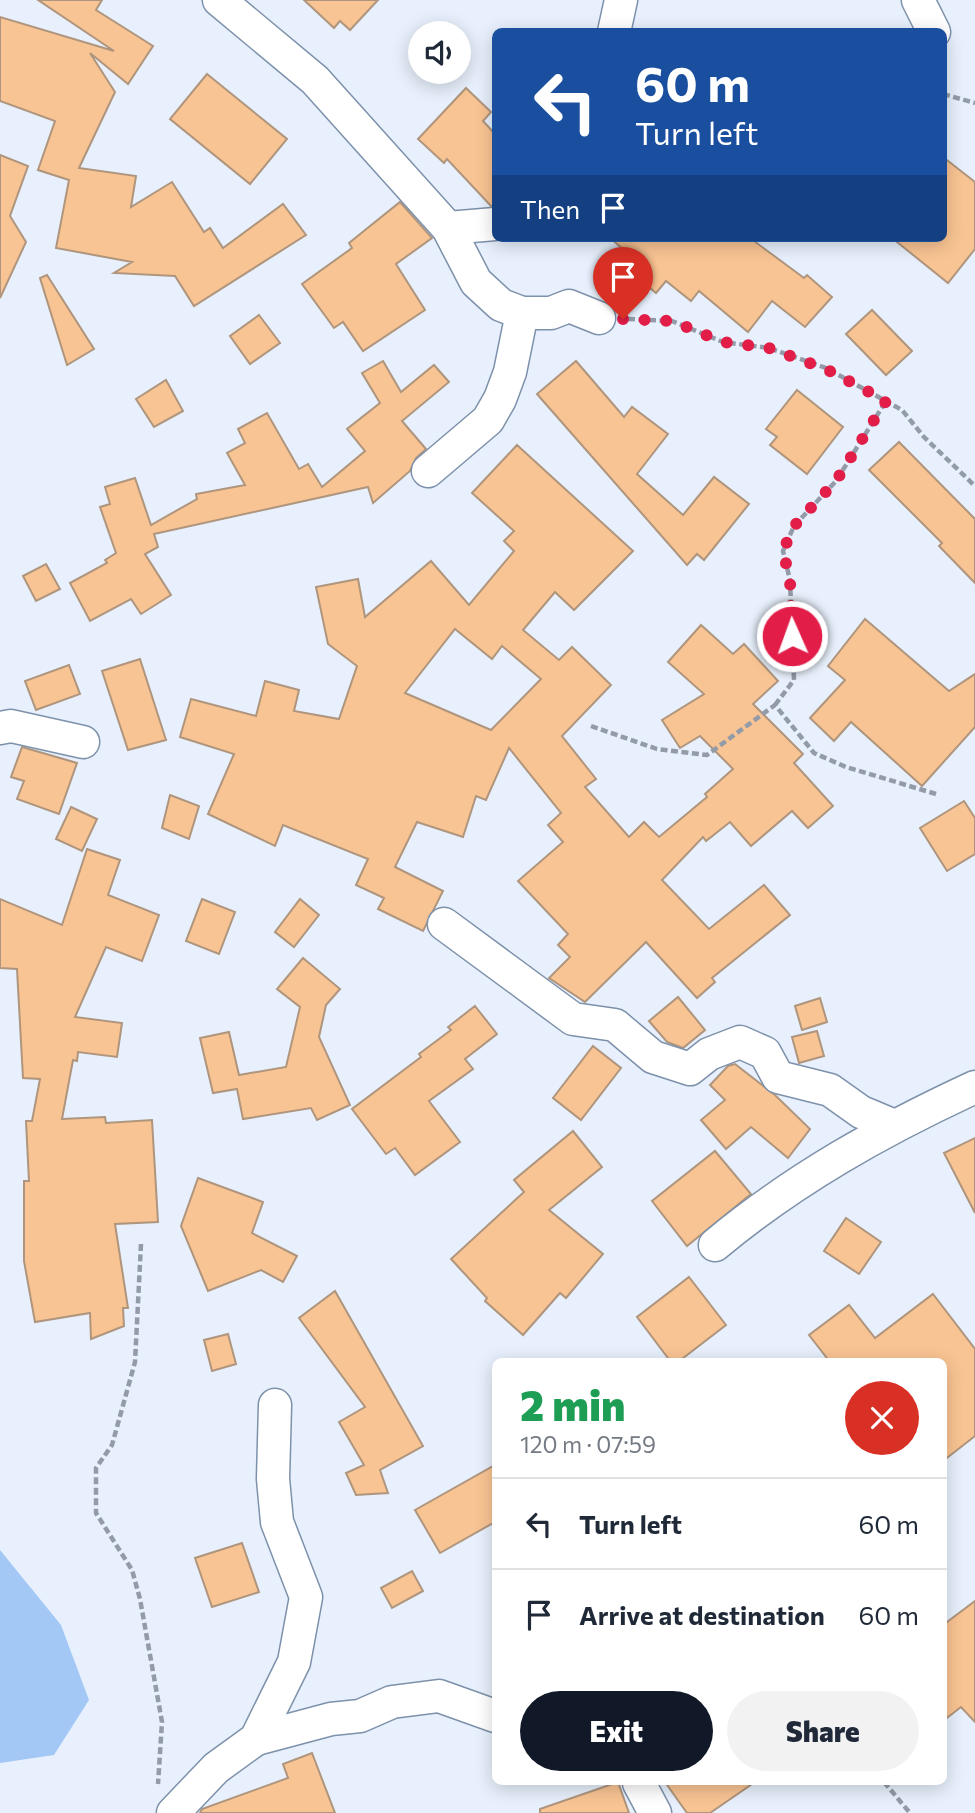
<!DOCTYPE html>
<html lang="en">
<head>
<meta charset="utf-8">
<style>
	body { margin:0; font-family:Commissioner,sans-serif; background:#f2f2f3; color:#1f2937; height:100vh; display:flex; flex-direction:column; font-size:26px; white-space:nowrap }
	* { box-sizing:border-box; margin:0 }
	p { font-size:23px; color:#747a83 }
	.icon { flex:none; width:38px; height:38px; fill:none; stroke:currentColor; stroke-width:2; stroke-linecap:round; stroke-linejoin:round }
	.map { position:relative; flex:1; overflow:hidden }
	.sheet { position:absolute; left:492px; top:1358px; width:455px; height:427px; display:flex; flex-direction:column; background:#fff; border-radius:10px; box-shadow:0 4px 18px #0003 }
	.sheet>* { flex:none }
	.hud { position:absolute; left:492px; top:28px; width:455px; height:214px; border-radius:10px; box-shadow:0 4px 18px #0003; background:#1a4fa0; color:#fff; overflow:hidden }
	.fabs { position:absolute; left:408px; top:21px; display:grid; gap:14px }
	.fabs a { display:grid; place-items:center; width:63px; height:63px; border-radius:50%; background:#fff; box-shadow:0 4px 18px #0003; font-size:35px }
	.pin { position:absolute; display:grid; place-items:center; width:60px; height:60px; color:#fff; margin:-72px -30px; border-radius:50% 50% 50% 0; rotate:-45deg; box-shadow:0 0 7px #0007 }
	.pin .icon { rotate:45deg }
	.me { position:absolute; width:77px; margin:-38px; rotate:358deg; stroke-linejoin:round; filter:drop-shadow(0 0 5px #0008) }
	.turn { display:flex; align-items:center; gap:24px; height:147px; padding:0 28px; font-size:32px }
	.turn .icon { width:91px; height:91px; stroke-width:2.5 }
	.turn b { display:block; font-size:49px; line-height:60px }
	.then { display:flex; align-items:center; height:66px; padding:0 28px; background:#0003; gap:14px; font-size:26px }
	.round { display:grid; place-items:center; flex:none; width:74px; height:74px; border-radius:37px; background:#f2f2f3 }
	.head { display:flex; align-items:center; justify-content:space-between; height:119px; padding:0 28px }
	h1 { font-size:42px; font-weight:800; line-height:52px; color:#1e9e55 }
	.primary-button { display:flex; gap:14px; margin-top:auto; padding:14px 28px }
	.primary-button a { flex:1; height:80px; border-radius:42px; background:#111827; color:#fff; font-size:28px; font-weight:800; line-height:80px; text-align:center }
	.primary-button a+a { background:#f2f2f3; color:#1f2937 }
	ul { padding:0; list-style:none }
	li { display:flex; align-items:center; gap:21px; height:91px; padding:0 28px; border-top:2px solid #e0e1e3 }
	li div { flex:1 }
	li b { display:block; font-size:26px }
	li em { font-style:normal }
	.map>svg:first-child { display:block }
	.green { fill:#a4c8f5 }
	.building { fill:#f9c493; stroke:#af957d; stroke-width:2; fill-rule:evenodd }
	.lines { fill:none; stroke-linecap:round; stroke-linejoin:round }
	.minor-casing { stroke:#7d91ab; stroke-width:35 }
	.path { stroke:#929ba7; stroke-width:4.5; stroke-dasharray:7 3.5; stroke-linecap:butt }
	.minor { stroke:#fff; stroke-width:32 }
	.route { stroke:#e11d48; stroke-width:12; stroke-dasharray:0 21.6 }
</style>
</head>
<body>
<div class="map">
<svg width="975" height="1813" viewBox="0 0 975 1813">
	<rect width="100%" height="100%" fill="#e7f0fc"/>
	<polygon class="green" points="0,1550 61,1625 89,1700 54,1755 0,1763"/>
	<g class="building">
		<polygon points="38,0 102,0 96,10 153,46 128,84 90,53 115,92 79,168 136,176 131,207 172,182 204,232 210,228 223,248 283,204 306,235 194,306 175,276 114,273 132,262 56,248 69,180 38,170 55,121 0,101 0,17 114,51"/>
		<polygon points="304,0 378,0 350,30 340,21 334,28"/>
		<polygon points="207,74 287,139 250,184 170,119"/>
		<polygon points="466,88 491,112 483,121 495,134 495,206 491,206 447,159 444,163 418,139"/>
		<polygon points="0,155 28,166 10,216 26,242 0,298"/>
		<polygon points="943,157 975,182 975,249 948,283 892,238 943,238"/>
		<polygon points="400,202 432,238 396,264 425,310 363,351 343,322 334,328 302,284 352,248 349,243"/>
		<polygon points="610,238 750,238 804,278 807,275 832,297 805,327 772,301 748,332 699,291 691,301 666,281 656,293 630,271 638,262"/>
		<polygon points="47,275 94,349 67,365 40,278"/>
		<polygon points="872,310 912,351 886,375 846,334"/>
		<polygon points="259,315 280,343 250,364 230,336"/>
		<polygon points="383,361 401,392 434,365 449,382 402,421 426,449 416,458 410,471 373,503 368,487 154,534 158,547 145,554 171,595 141,614 131,599 90,621 70,583 107,563 105,560 116,553 100,507 110,504 105,487 135,478 151,525 197,499 196,494 245,485 227,453 245,443 238,429 267,413 299,469 308,464 322,487 365,451 347,429 380,403 362,373"/>
		<polygon points="576,361 624,417 632,407 668,434 637,474 683,515 714,477 749,504 704,560 697,554 687,565 537,394"/>
		<polygon points="166,380 183,411 154,427 136,399"/>
		<polygon points="797,390 843,427 807,474 770,445 777,437 766,429"/>
		<polygon points="899,442 975,519 975,583 939,546 942,543 869,470"/>
		<path d="M517,445L633,551L574,610L555,592L523,630L559,660L572,647L611,685L562,736L596,779L585,787L629,837L644,822L659,837L707,797L705,794L733,769L700,736L680,748L662,720L704,694L668,662L701,625L733,654L744,644L778,681L753,704L803,754L794,763L833,806L808,828L792,811L751,846L730,822L706,841L703,837L662,880L709,929L764,885L790,915L712,978L715,982L697,998L646,942L585,1002L549,978L570,957L558,945L568,934L518,881L563,842L548,825L561,813L509,748L486,800L476,796L463,837L417,822L395,867L443,891L423,931L378,909L384,898L356,885L368,859L283,825L275,846L208,814L234,754L180,737L191,699L256,716L265,681L299,690L294,711L339,719L357,666L328,644L316,587L358,579L365,617L431,561L469,605L514,551L504,541L514,531L472,493ZM455,629L492,659L502,646L541,679L491,730L405,693Z"/>
		<polygon points="46,564 60,589 36,601 23,576"/>
		<polygon points="865,619 949,691 975,674 975,727 922,786 851,722 834,741 810,718 845,680 828,666"/>
		<polygon points="140,659 166,740 128,750 102,671"/>
		<polygon points="69,665 80,694 36,710 25,681"/>
		<polygon points="22,747 77,763 59,814 17,799 24,781 11,777"/>
		<polygon points="170,795 199,806 189,839 162,828"/>
		<polygon points="964,801 975,818 975,854 947,871 920,828"/>
		<polygon points="71,807 97,819 82,851 56,839"/>
		<polygon points="87,849 120,860 108,895 159,915 142,961 106,947 75,1017 122,1023 117,1057 78,1052 77,1061 73,1060 62,1119 105,1117 106,1123 152,1120 158,1222 115,1224 128,1308 123,1308 124,1326 91,1339 90,1313 35,1322 24,1261 24,1181 29,1181 26,1121 32,1121 40,1079 23,1078 17,969 0,968 0,899 62,925"/>
		<polygon points="202,899 235,912 219,954 186,941"/>
		<polygon points="300,899 319,915 294,947 275,932"/>
		<polygon points="303,958 340,989 326,1005 319,1037 350,1105 317,1120 311,1108 243,1119 237,1089 213,1093 200,1038 229,1032 239,1075 286,1067 300,1007 277,989"/>
		<polygon points="678,997 705,1030 683,1048 667,1042 649,1021"/>
		<polygon points="820,998 827,1022 802,1030 795,1006"/>
		<polygon points="475,1006 497,1034 465,1059 473,1069 429,1101 460,1142 415,1175 395,1148 386,1154 352,1109 421,1057 419,1054 451,1030 448,1027"/>
		<polygon points="817,1031 824,1056 799,1063 792,1037"/>
		<polygon points="593,1046 621,1068 581,1120 553,1098"/>
		<polygon points="735,1064 775,1095 810,1129 788,1158 751,1127 726,1149 701,1120 725,1100 710,1085 728,1066"/>
		<polygon points="573,1131 602,1167 549,1210 603,1254 566,1298 560,1293 523,1335 485,1301 487,1298 451,1259 524,1192 514,1180"/>
		<polygon points="975,1138 975,1213 944,1153"/>
		<polygon points="715,1151 751,1194 687,1246 652,1201"/>
		<polygon points="198,1178 263,1202 252,1233 297,1256 283,1282 261,1270 208,1291 181,1226"/>
		<polygon points="846,1218 881,1242 859,1274 824,1251"/>
		<polygon points="689,1277 726,1325 678,1362 671,1362 637,1317"/>
		<polygon points="335,1291 423,1446 380,1470 388,1493 356,1495 346,1473 364,1465 339,1422 365,1407 299,1318"/>
		<polygon points="933,1294 975,1349 975,1436 943,1461 943,1362 830,1362 809,1335 849,1305 875,1338"/>
		<polygon points="228,1334 236,1364 212,1371 204,1340"/>
		<polygon points="495,1465 495,1522 440,1553 415,1510"/>
		<polygon points="242,1543 259,1592 212,1607 195,1558"/>
		<polygon points="412,1571 423,1591 392,1608 381,1588"/>
		<polygon points="975,1601 975,1722 961,1707 943,1721 943,1625"/>
		<polygon points="312,1753 335,1813 200,1813 202,1809 288,1778 283,1764"/>
		<polygon points="618,1782 629,1813 540,1813 540,1809"/>
		<polygon points="665,1782 755,1782 710,1813 687,1813"/>
	</g>
	<g class="lines">
		<defs>
			<g id="minor">
				<polyline points="219,0 315,80 448,228 476,282 501,305 522,313 551,313 569,306 599,318"/>
				<polyline points="918,0 934,32"/>
				<polyline points="614,32 621,0"/>
				<polyline points="448,228 495,224"/>
				<polyline points="428,471 488,420 500,399 510,372 522,313"/>
				<polyline points="0,728 11,726 83,742"/>
				<polyline points="444,924 573,1019 615,1025 653,1057 690,1069 709,1054 740,1042 765,1053 778,1077 830,1090 861,1112 892,1125"/>
				<path d="M715,1245C794,1179 882,1130 975,1087"/>
				<polyline points="256,1739 331,1719 360,1716 392,1702 439,1696 495,1716"/>
				<polyline points="639,1783 655,1813"/>
				<polyline points="173,1813 216,1768 256,1739 294,1662 306,1597 277,1522 273,1479 275,1405"/>
			</g>
		</defs>
		<use href="#minor" class="minor-casing"/>
		<g class="path">
			<polyline points="943,94 975,103"/>
			<polyline points="628,319 672,321 723,342 769,348 826,368 902,410 924,437 975,486"/>
			<polyline points="775,705 794,680 790,580 783,551 794,526 836,481 886,401"/>
			<polyline points="591,726 657,749 707,755 775,705 814,753 846,767 936,794"/>
			<polyline points="141,1244 135,1362 112,1445 96,1468 96,1513 132,1570 140,1599 162,1722 158,1784"/>
			<polyline points="884,1782 910,1813"/>
		</g>
		<use href="#minor" class="minor"/>
	</g>
	<g class="lines">
		<polyline class="route" points="623,319 672,321 723,342 769,348 826,369 886,401 836,481 794,526 783,551 790,580 792,636"/>
	</g>
</svg>
<div class="fabs">
<a><svg class="icon" aria-label="sound" viewBox="0 0 24 24"><path d="M4 9h4l5-4v14l-5-4H4zM17 9q2 3 0 6"/></svg></a>
</div>
<div class="pin" style="left:623px;top:319px;background:#d93025"><svg class="icon" aria-label="arrive" viewBox="0 0 24 24"><path d="M6 21V4h12l-3 4 3 4H6"/></svg></div>
<svg class="me" style="left:792px;top:636px" viewBox="-20 -20 40 40"><circle r="17" fill="#e11d48" stroke="#fff" stroke-width="3"/><path d="M0-11L8 9 0 5-8 9z" fill="#fff"/></svg>
<div class="hud">
<div class="turn"><svg class="icon" aria-label="left" viewBox="0 0 24 24"><path d="M17 20v-9H6M10 6l-5 5 5 5"/></svg><div><b>60 m</b>Turn left</div></div>
<div class="then">Then<svg class="icon" aria-label="arrive" viewBox="0 0 24 24"><path d="M6 21V4h12l-3 4 3 4H6"/></svg></div>
</div>
<section class="sheet">
<div class="head"><div><h1>2 min</h1><p>120 m · 07:59</p></div><a class="round" style="background:#d93025;color:#fff"><svg class="icon" aria-label="close" viewBox="0 0 24 24"><path d="M6 6l12 12M18 6L6 18"/></svg></a></div>
<ul>
<li><svg class="icon" aria-label="left" viewBox="0 0 24 24"><path d="M17 20v-9H6M10 6l-5 5 5 5"/></svg><div><b>Turn left</b></div><em>60 m</em></li>
<li><svg class="icon" aria-label="arrive" viewBox="0 0 24 24"><path d="M6 21V4h12l-3 4 3 4H6"/></svg><div><b>Arrive at destination</b></div><em>60 m</em></li>
</ul>
<div class="primary-button"><a>Exit</a><a>Share</a></div>
</section>
</div>
</body>
</html>
